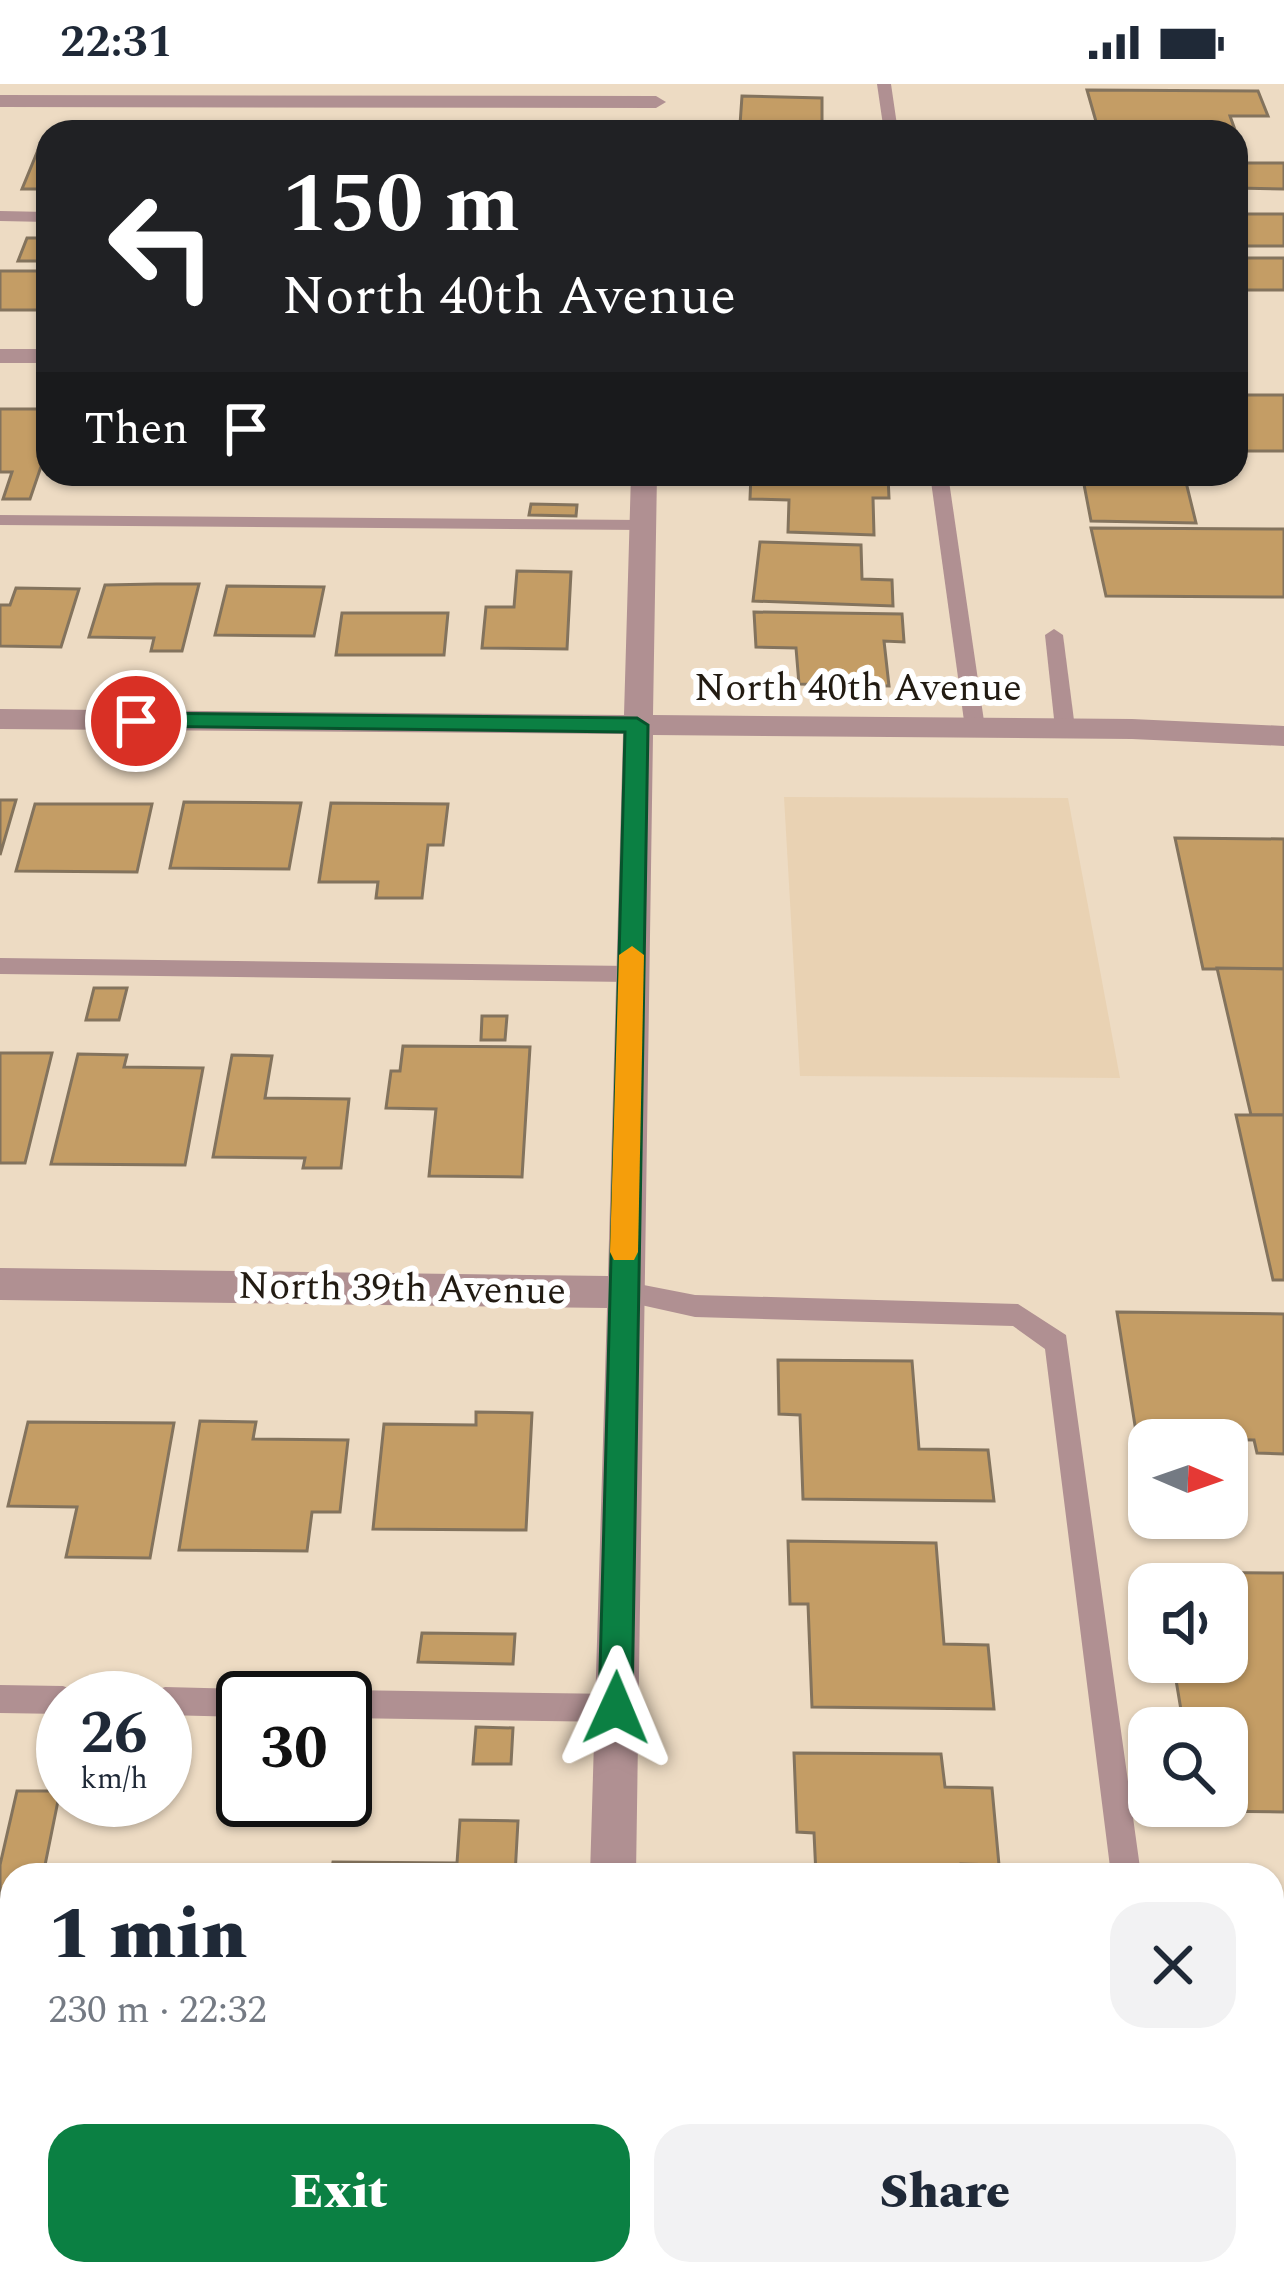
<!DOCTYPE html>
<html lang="en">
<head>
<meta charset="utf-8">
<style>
	body { margin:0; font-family:Spectral,serif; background:#f2f2f3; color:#1f2937; height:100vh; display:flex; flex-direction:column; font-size:45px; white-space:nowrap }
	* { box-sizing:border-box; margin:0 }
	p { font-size:39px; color:#747a83 }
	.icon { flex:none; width:66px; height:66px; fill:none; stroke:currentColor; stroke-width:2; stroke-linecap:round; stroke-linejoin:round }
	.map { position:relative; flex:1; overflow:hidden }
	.panel { position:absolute; left:0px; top:1779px; width:1284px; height:423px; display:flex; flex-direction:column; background:#fff; border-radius:36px 36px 0 0; box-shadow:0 3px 9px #0004 }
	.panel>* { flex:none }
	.guide { position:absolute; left:36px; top:36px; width:1212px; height:366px; border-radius:36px; box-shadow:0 3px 9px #0004; background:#202124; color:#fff; overflow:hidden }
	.needle { width:78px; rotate:92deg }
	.fabs { position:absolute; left:1128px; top:1335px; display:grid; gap:24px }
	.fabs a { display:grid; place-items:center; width:120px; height:120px; border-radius:24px; background:#fff; box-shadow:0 3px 9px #0004; font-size:60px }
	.speed { position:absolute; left:36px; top:1587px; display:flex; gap:24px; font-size:60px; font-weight:700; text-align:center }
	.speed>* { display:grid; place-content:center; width:156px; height:156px; border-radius:50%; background:#fff; box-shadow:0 3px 9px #0004; line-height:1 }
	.speed small { font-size:30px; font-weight:400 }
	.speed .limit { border:6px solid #111; border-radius:18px; background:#fff; color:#111 }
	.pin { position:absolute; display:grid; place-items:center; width:102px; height:102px; color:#fff; margin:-51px; border:6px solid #fff; border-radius:50%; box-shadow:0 3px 12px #0007 }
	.me { position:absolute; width:132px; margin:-66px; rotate:1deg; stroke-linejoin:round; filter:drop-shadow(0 0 9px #0008) }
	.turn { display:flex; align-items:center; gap:42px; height:252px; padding:0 48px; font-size:54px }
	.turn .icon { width:156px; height:156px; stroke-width:2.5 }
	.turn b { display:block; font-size:84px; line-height:102px }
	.then { display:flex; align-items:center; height:114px; padding:0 48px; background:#0003; gap:24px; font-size:45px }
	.round { display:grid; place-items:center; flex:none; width:126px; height:126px; border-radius:36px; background:#f2f2f3 }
	.summary { display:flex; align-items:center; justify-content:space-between; height:204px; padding:0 48px }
	h1 { font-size:72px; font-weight:800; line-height:90px }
	.button { display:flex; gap:24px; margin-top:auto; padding:24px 48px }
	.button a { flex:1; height:138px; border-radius:36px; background:#0b8043; color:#fff; font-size:48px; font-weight:800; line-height:138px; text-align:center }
	.button a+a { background:#f2f2f3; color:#1f2937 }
	.status { display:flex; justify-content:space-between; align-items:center; height:84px; padding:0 60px; background:#fff; direction:ltr }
	.status svg { height:33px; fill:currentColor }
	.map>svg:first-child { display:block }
	.built { fill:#e9d2b3 }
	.building { fill:#c49d65; stroke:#83735d; stroke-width:3 }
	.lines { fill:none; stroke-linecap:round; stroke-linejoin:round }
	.lane { fill:#b09092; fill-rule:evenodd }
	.street { fill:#b09092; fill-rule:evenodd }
	.route { fill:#0b8043; stroke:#07532c; stroke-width:3 }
	.slow { fill:#f59e0b }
	.labels { text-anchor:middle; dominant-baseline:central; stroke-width:12; stroke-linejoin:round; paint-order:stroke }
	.street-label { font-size:39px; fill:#221b12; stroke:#fff }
</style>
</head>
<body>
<div class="status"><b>22:31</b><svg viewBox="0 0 49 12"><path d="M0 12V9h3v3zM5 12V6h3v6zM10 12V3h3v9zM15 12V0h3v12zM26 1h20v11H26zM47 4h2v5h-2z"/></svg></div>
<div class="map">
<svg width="1284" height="2201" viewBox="0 0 1284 2201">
	<rect width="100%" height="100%" fill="#eddbc3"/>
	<polygon class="built" points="784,713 1068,714 1120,994 800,992"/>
	<g class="building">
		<polygon points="1087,6 1258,7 1268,32 1230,32 1247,79 1284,79 1284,105 1236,104 1236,48 1178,48 1175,39 1154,39 1157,48 1099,48"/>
		<polygon points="742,12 822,14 822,43 740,41"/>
		<polygon points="43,54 48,54 48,93 42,105 22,105"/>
		<rect x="1236" y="130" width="48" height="32"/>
		<polygon points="27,154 48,154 48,177 18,177"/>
		<rect x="1236" y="174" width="48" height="32"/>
		<polygon points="0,187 48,187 41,226 0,226"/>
		<rect x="1236" y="311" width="48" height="56"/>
		<polygon points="0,325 48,325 48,362 30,415 3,415 12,388 0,388"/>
		<polygon points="214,390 255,390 253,400 212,399"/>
		<polygon points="296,390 362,390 360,400 294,399"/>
		<polygon points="751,390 888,392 889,414 873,414 874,451 788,448 789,416 750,415"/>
		<polygon points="1082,390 1184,390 1196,439 1091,437"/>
		<polygon points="531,420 577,421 576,432 529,431"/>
		<polygon points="1091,444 1284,445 1284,513 1106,512"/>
		<polygon points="760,458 861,461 862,495 892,496 893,522 753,517"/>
		<polygon points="517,487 571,488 567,565 482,564 486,523 514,523"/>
		<polygon points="156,500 199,500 182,567 151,567 154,554 89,553 105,501"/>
		<polygon points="227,502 324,503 314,552 215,551"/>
		<polygon points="16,504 79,505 61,563 0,562 0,521 10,521"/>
		<polygon points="754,528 902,530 904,558 884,557 889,602 799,600 796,564 756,563"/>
		<polygon points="342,529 448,529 444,571 336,571"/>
		<polygon points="0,716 16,716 0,771"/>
		<polygon points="184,718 301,719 289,785 170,784"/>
		<polygon points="331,719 448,720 443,761 428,761 422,814 376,814 378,798 319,798"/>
		<polygon points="35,720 152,720 137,788 16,787"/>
		<polygon points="1175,754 1284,755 1284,885 1203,885"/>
		<polygon points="1217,884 1284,885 1284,1031 1251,1031"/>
		<polygon points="94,904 127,904 119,936 86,936"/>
		<polygon points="482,932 507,932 505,956 481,956"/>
		<polygon points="403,962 530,963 522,1093 429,1092 436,1025 386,1024 391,987 400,987"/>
		<polygon points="0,969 52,969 25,1079 0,1079"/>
		<polygon points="78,970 127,971 124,983 203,984 185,1081 51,1080"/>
		<polygon points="232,971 272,972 265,1014 349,1015 341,1084 303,1084 305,1074 213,1073"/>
		<polygon points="1236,1031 1284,1031 1284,1196 1273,1196"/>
		<polygon points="1117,1228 1284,1230 1284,1370 1257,1369 1254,1356 1137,1354"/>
		<polygon points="778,1276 912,1277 919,1365 988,1366 994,1417 803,1415 800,1331 779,1330"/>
		<polygon points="476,1328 532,1329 526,1446 373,1445 384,1340 476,1341"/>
		<polygon points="200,1337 256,1338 253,1355 348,1356 340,1428 312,1428 307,1467 179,1466"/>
		<polygon points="28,1338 174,1339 150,1474 66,1473 77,1423 8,1422"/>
		<polygon points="788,1457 936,1459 944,1560 988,1561 994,1625 812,1623 808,1520 790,1520"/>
		<polygon points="1158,1488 1284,1489 1284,1728 1198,1727 1197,1722 1227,1722 1227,1644 1184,1644 1173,1578 1227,1578 1227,1500 1160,1500"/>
		<polygon points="422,1549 515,1550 513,1580 418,1578"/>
		<polygon points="476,1643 513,1644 511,1680 473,1680"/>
		<polygon points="794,1669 941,1670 945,1703 992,1704 999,1781 961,1780 961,1791 816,1791 814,1749 797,1748"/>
		<polygon points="17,1707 60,1707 43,1791 12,1791 12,1922 0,1922 0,1781"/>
		<polygon points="460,1736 518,1737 515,1791 331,1791 333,1778 457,1779"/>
		<rect x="1272" y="1887" width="12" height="224"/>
		<polygon points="829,2190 1051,2190 1052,2201 829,2201"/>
	</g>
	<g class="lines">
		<g class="lane">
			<polygon points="877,0 891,0 898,48 884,48"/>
			<polygon points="0,127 48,128 48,138 0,137"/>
			<polygon points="930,390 948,390 985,644 975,651 965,644"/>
			<polygon points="0,431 643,436 652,441 643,446 0,441"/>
			<polygon points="1054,545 1063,551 1075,644 1065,651 1055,644 1045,551"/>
			<polygon points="0,874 631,882 642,890 631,898 0,890"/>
			<polygon points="623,1197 695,1211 1018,1220 1066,1251 1141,1791 1111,1791 1045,1265 1013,1242 695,1233 614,1215 611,1208 614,1201"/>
			<polygon points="0,1601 63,1602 73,1606 77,1614 63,1614 63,1630 0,1629"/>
			<polygon points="165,1603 243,1605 255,1614 243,1614 243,1633 165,1631 165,1614 152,1614 155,1607"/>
			<polygon points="345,1606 616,1610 626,1614 630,1624 626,1634 616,1638 345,1634 345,1614 333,1614"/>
			<polygon points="1162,2190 1196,2190 1197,2201 1163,2201"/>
		</g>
		<g class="street">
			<polygon points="0,11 656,12 666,18 656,24 0,23"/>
			<rect x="0" y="265" width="48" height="14"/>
			<polygon points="631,390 657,390 653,631 1132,635 1284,642 1284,662 1132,655 653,651 636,1791 590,1791 607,1224 0,1216 0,1184 608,1192 623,650 0,645 0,625 624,631"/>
			<polygon points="0,2153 12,2153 12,2190 33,2190 30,2197 0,2201"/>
			<polygon points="401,2190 630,2190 632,2194 629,2201 406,2201"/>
		</g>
	</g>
	<polygon class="route" points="136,629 637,634 648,641 632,1624 628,1636 616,1640 604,1636 599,1624 625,648 129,642 125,637"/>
	<polygon class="slow" points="632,862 644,871 638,1168 634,1176 614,1176 610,1168 619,871"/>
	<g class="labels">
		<g class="street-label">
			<text x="858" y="604">North 40th Avenue</text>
			<text transform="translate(402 1205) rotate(1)">North 39th Avenue</text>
		</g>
	</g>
</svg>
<div class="fabs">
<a><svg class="needle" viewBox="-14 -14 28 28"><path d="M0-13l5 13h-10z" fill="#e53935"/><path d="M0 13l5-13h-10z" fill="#747a83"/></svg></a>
<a><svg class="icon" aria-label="sound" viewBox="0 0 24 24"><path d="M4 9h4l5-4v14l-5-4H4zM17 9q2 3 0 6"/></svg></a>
<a><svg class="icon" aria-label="search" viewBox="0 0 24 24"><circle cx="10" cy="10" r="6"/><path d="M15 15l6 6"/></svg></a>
</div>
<div class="speed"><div>26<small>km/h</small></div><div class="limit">30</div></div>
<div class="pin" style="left:136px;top:637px;background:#d93025"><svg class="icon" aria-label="arrive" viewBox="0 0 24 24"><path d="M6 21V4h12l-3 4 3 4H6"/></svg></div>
<svg class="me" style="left:616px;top:1624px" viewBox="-20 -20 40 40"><path d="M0-17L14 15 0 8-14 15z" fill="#0b8043" stroke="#fff" stroke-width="4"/></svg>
<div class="guide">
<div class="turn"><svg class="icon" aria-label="left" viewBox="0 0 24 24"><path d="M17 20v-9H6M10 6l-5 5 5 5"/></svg><div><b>150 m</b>North 40th Avenue</div></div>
<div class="then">Then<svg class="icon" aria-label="arrive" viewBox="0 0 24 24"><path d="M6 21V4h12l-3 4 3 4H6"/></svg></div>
</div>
<section class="panel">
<div class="summary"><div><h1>1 min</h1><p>230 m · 22:32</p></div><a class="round"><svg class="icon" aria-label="close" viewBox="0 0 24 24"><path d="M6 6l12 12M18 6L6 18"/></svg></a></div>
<div class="button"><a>Exit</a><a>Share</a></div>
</section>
</div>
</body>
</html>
